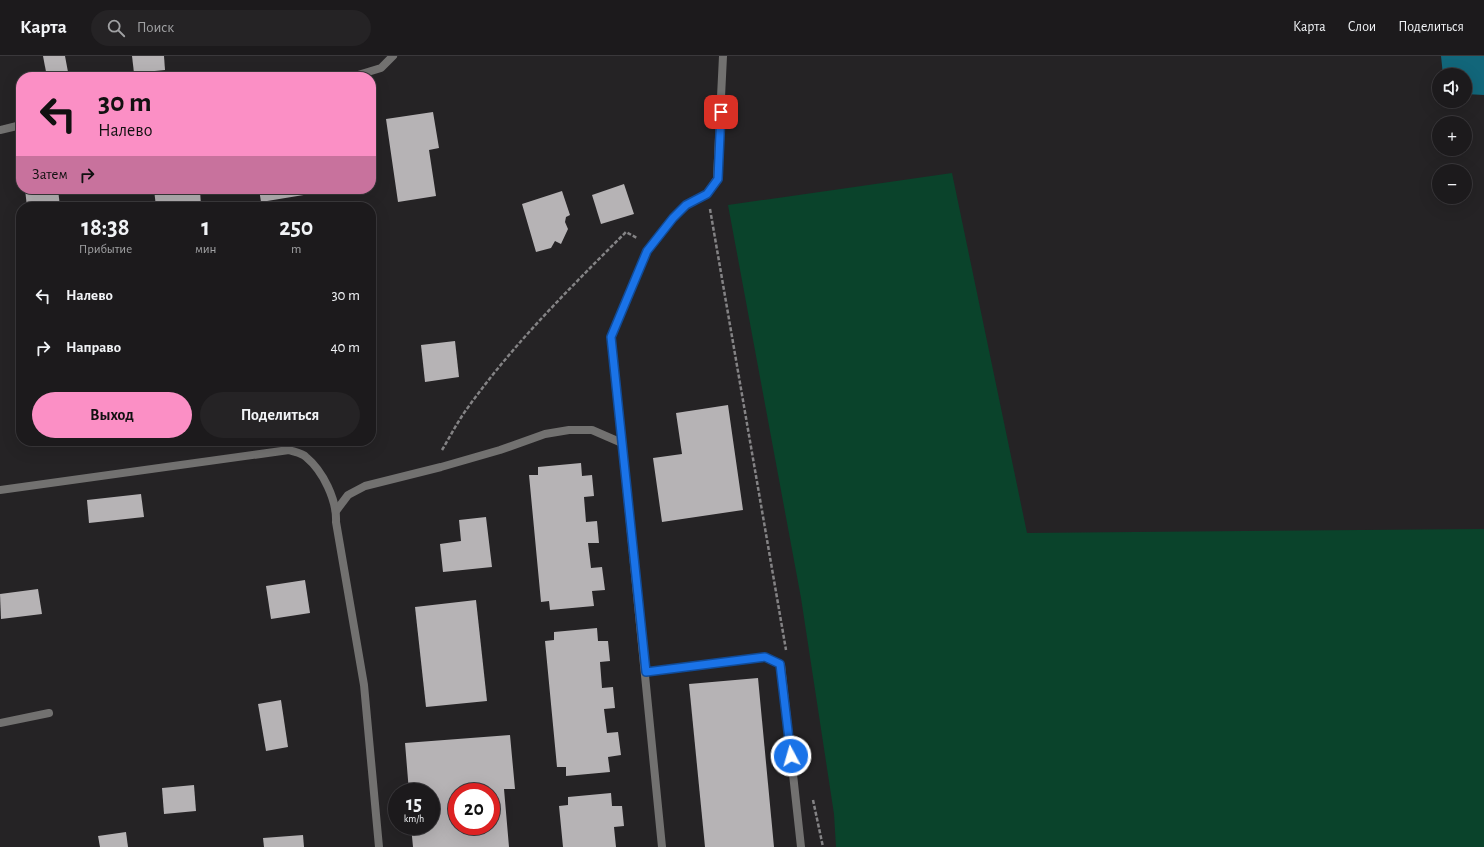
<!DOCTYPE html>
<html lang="ru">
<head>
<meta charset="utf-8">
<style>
	body { margin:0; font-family:"Alegreya Sans",sans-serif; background:#252325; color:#f1f3f6; height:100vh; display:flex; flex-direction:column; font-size:15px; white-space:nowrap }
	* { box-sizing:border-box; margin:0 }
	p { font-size:13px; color:#a0a1a3 }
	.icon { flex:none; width:22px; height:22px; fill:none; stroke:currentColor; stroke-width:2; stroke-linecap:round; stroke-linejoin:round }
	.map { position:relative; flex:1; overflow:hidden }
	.panel { position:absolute; left:16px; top:146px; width:360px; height:244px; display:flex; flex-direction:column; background:#1c1a1c; border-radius:16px; box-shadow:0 4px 16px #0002,0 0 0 1px #3a383b }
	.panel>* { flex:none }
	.guide { position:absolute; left:16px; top:16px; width:360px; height:122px; border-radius:16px; box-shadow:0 4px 16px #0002,0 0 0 1px #3a383b; background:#fb8fc5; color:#111; overflow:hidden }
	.controls { position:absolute; left:1432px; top:12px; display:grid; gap:8px }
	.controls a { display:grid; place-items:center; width:40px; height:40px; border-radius:50%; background:#1c1a1c; box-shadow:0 4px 16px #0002,0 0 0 1px #3a383b; font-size:20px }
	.speed { position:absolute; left:388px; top:727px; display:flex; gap:8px; font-size:20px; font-weight:700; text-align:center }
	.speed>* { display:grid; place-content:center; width:52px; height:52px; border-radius:50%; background:#1c1a1c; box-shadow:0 4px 16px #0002,0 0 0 1px #3a383b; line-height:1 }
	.speed small { font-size:10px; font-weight:400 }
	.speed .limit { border:6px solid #d22; background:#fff; color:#111 }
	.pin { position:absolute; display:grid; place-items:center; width:34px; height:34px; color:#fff; margin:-17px; border-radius:8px; box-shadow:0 2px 6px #0006 }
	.me { position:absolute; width:44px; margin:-22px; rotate:354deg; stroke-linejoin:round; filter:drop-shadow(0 0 3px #0008) }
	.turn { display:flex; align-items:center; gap:14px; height:84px; padding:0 16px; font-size:18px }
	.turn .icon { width:52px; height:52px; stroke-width:2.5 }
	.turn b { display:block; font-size:28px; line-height:34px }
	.then { display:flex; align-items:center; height:38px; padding:0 16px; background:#0003; gap:8px; font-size:15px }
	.eta { display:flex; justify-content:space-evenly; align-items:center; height:68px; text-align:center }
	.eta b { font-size:24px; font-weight:700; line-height:28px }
	.primary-button { display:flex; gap:8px; margin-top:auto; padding:8px 16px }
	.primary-button a { flex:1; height:46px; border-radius:24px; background:#fb8fc5; color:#111; font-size:16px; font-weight:700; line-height:46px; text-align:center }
	.primary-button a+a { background:#252325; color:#f1f3f6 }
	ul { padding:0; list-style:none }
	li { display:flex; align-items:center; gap:12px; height:52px; padding:0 16px }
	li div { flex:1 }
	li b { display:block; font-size:15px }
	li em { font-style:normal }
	header { display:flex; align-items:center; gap:24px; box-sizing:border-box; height:56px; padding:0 20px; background:#1c1a1c; border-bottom:1px solid #3a383b }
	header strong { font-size:19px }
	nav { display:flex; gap:22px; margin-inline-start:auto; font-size:14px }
	.search { width:280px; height:36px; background:#252325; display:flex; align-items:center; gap:10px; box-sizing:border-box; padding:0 14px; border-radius:22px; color:#a0a1a3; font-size:15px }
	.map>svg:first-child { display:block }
	.green { fill:#0a432b }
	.water { fill:#12667a }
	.building { fill:#b6b3b5; fill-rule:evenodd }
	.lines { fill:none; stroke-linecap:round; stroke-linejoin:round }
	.path { stroke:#848385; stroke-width:2.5; stroke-dasharray:4 2; stroke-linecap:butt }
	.service { stroke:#727170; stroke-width:8 }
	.route-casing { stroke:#114b97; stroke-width:10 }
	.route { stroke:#1a73e8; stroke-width:7 }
</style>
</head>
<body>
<header>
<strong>Карта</strong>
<div class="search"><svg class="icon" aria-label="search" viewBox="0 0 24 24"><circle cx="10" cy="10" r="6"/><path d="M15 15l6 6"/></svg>Поиск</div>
<nav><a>Карта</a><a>Слои</a><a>Поделиться</a></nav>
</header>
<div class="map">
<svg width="1484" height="791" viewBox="0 0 1484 791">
	<rect width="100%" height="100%" fill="#252325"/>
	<polygon class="green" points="952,117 1027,477 1484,473 1484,791 836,791 834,758 801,542 728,149"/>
	<polygon class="water" points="1441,0 1484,0 1484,39 1465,38 1465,19 1443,19"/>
	<g class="building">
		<polygon points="43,0 65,0 68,16 47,21"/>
		<polygon points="132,0 164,0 165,14 134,17"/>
		<polygon points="433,56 439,92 429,94 436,140 398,146 386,63"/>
		<polygon points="624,128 634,158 601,168 592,139"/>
		<polygon points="25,133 58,133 60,151 27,151"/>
		<polygon points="154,133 200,133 201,151 156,151"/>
		<polygon points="259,133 328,133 328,135 261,146"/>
		<polygon points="562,135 570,159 566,161 565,166 568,173 561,188 555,185 551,192 536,196 522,148"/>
		<polygon points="455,285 459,321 425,326 421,289"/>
		<polygon points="728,349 743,454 662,466 653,402 682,398 676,357"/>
		<polygon points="581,407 582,420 592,419 594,440 584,441 586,466 597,465 599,487 588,487 591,512 602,511 605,534 592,535 594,550 550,554 549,545 541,546 529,419 538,419 538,411"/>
		<polygon points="141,438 144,461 89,467 87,444"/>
		<polygon points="486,461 492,511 443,516 440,488 461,485 459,464"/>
		<polygon points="305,524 310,557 271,563 266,530"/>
		<polygon points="38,533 42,558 1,563 0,538"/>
		<polygon points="476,544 487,645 426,651 415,551"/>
		<polygon points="597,572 598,585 608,585 610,605 600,606 602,632 613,631 615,652 604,653 607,677 618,676 621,699 608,701 610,716 566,720 566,711 557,711 545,585 554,584 554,576"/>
		<polygon points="758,622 774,791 705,791 689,628"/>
		<polygon points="281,644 288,691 266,695 258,648"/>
		<path d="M510,679L515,733H504L509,791H413L411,770H431V736H409L405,687ZM457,736H491V770H457Z"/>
		<polygon points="194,729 196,755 164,758 162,732"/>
		<polygon points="611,737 612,750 622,750 624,770 614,771 616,791 563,791 559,750 568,749 568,741"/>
		<polygon points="126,776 128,791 100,791 98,780"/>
		<polygon points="303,779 304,791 264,791 263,782"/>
	</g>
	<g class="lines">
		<g class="path">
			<polyline points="710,153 786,594"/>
			<path d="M442,394C451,379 459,363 469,350C515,286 571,231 626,176L637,182"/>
			<polyline points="813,744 823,791"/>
		</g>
		<g class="service">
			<polyline points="336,21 358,19 381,12 393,0"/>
			<polyline points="0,74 21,69"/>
			<polyline points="622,387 611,281 647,195 673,162 687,149 707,138 717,123 723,0"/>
			<path d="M0,434L289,394C294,396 302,397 306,401C323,415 337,444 336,466L364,629L379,791"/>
			<polyline points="336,455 348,439 365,430 441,411 500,394 545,378 569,374 592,374 622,387 662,791"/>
			<polyline points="646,616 765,601 781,609 801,791"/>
			<polyline points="0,667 49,657"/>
		</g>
	</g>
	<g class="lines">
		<defs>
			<polyline id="route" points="721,56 718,123 707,138 686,149 673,162 647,195 611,281 646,616 765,601 780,608 791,700"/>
		</defs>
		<use href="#route" class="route-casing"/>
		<use href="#route" class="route"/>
	</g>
</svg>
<div class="controls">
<a><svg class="icon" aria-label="sound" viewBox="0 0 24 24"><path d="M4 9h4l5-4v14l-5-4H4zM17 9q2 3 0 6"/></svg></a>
<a>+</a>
<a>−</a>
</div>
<div class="speed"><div>15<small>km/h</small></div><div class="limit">20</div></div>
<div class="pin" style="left:721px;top:56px;background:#d93025"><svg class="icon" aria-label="arrive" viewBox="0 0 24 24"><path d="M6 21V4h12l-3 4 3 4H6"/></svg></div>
<svg class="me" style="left:791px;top:700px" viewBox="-20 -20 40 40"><circle r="17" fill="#1a73e8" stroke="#fff" stroke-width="3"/><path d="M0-11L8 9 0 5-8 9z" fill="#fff"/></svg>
<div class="guide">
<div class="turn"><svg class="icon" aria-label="left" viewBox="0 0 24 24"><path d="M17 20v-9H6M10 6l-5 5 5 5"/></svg><div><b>30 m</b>Налево</div></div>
<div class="then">Затем<svg class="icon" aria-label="right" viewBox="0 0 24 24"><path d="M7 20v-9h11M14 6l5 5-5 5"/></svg></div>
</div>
<section class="panel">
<div class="eta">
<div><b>18:38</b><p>Прибытие</p></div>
<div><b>1</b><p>мин</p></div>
<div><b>250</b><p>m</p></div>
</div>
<ul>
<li><svg class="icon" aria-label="left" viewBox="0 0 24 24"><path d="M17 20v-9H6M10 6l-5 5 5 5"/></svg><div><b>Налево</b></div><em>30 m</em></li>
<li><svg class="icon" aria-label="right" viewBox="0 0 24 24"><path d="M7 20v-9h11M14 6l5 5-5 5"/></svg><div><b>Направо</b></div><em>40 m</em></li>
</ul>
<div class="primary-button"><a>Выход</a><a>Поделиться</a></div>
</section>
</div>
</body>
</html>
